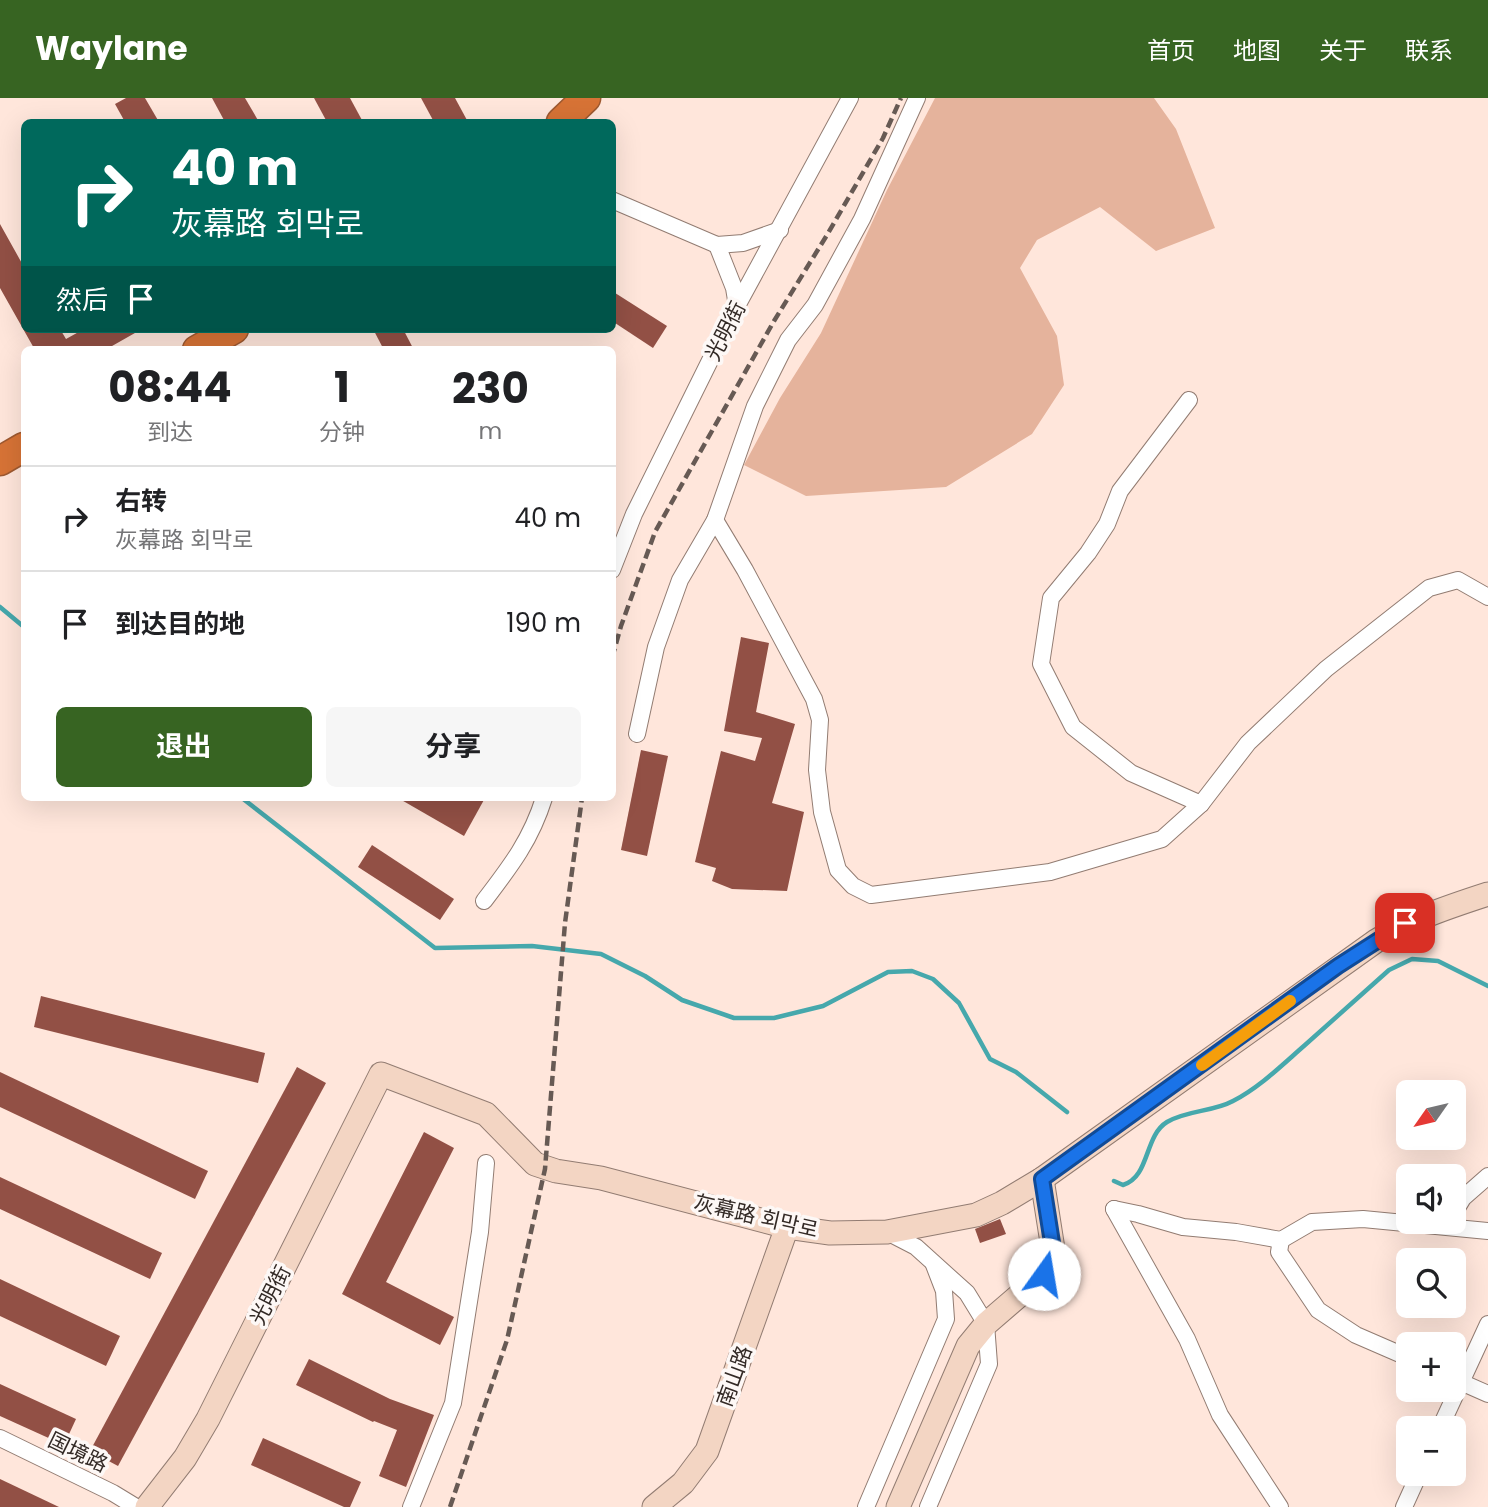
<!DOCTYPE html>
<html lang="zh">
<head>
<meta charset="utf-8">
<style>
	body { margin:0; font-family:Poppins,"Noto Sans SC","Noto Sans KR",sans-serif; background:#f6f6f6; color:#202124; height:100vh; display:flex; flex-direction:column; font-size:26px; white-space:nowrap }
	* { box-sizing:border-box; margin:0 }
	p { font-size:23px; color:#757577 }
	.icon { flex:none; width:38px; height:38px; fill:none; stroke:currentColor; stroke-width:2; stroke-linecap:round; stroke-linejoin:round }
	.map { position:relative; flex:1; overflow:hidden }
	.side { position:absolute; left:21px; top:248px; width:595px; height:455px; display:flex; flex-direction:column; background:#fff; border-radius:10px; box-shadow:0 7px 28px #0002 }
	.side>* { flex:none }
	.top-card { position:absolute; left:21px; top:21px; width:595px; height:214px; border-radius:10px; box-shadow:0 7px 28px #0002; background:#00695c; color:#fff; overflow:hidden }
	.needle { width:46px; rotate:236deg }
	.controls { position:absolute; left:1396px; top:982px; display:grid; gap:14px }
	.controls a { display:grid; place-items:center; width:70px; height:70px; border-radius:10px; background:#fff; box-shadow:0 7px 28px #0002; font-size:35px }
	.pin { position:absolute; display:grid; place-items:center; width:60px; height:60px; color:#fff; margin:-30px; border-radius:14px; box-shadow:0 4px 10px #0006 }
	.me { position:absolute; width:77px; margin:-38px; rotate:13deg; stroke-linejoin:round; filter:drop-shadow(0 0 5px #0008) }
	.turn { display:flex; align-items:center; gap:24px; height:147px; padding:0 35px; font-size:32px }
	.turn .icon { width:91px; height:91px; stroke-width:2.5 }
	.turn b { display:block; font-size:49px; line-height:60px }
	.then { display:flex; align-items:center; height:66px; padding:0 35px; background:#0003; gap:14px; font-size:26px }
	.eta { display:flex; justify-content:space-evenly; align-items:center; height:119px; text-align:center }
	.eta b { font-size:42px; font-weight:700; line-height:49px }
	.primary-button { display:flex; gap:14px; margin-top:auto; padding:14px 35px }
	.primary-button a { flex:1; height:80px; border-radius:10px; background:#376422; color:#fff; font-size:28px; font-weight:700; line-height:80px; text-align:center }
	.primary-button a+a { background:#f6f6f6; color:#202124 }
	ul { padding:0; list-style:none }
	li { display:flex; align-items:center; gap:21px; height:105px; padding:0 35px; border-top:2px solid #e0e0e0 }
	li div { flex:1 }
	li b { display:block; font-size:26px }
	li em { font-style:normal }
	header { display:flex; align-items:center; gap:42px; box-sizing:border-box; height:98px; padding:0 35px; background:#376422; color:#fff }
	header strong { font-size:33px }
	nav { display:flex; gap:38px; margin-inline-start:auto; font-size:24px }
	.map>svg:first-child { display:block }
	.green { fill:#e5b39c }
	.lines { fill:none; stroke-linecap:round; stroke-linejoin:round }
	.stream { stroke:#46a8ac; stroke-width:4.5 }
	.building { fill:#925045 }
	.street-casing { stroke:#927c72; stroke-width:18 }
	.secondary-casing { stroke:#927c72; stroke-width:25 }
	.highway-casing { stroke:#9e5930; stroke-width:31 }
	.street { stroke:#fff; stroke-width:16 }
	.secondary { stroke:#f3d5c3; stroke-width:23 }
	.highway { stroke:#d77336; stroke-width:28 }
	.rail { stroke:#675a54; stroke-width:4.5; stroke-dasharray:10 5; stroke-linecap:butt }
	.route-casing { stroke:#114b97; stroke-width:18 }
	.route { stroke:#1a73e8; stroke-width:12 }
	.slow { stroke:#f59e0b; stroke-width:12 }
	.labels { text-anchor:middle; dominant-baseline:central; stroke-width:7; stroke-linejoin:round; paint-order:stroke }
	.street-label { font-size:21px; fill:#332a26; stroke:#fdf8f6 }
</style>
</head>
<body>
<header>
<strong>Waylane</strong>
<nav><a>首页</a><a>地图</a><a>关于</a><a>联系</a></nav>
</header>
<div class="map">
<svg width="1488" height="1409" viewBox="0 0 1488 1409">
	<rect width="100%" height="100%" fill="#ffe6db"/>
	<polygon class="green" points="935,0 1154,0 1176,31 1215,130 1156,153 1100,109 1037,142 1020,170 1057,238 1064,287 1032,336 946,389 806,398 744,367 780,300 821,235 887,92"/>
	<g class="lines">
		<g class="stream">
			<polyline points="0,509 24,529"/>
			<polyline points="242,700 435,850 532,848 601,856 645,878 682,902 734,920 774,920 823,908 888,874 912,873 933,881 959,905 990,961 1016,974 1067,1014"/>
			<path d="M1114,1083L1123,1087C1150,1079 1144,1038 1167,1024C1187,1012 1213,1014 1233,1003C1260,989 1282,967 1305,947C1333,922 1361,897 1389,872L1412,861L1438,863L1488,888"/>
		</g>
	</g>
	<g class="building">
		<polygon points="126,0 145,0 159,24 125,24 115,6"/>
		<polygon points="212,0 245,0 259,24 225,24"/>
		<polygon points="314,0 350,0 363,24 327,24"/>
		<polygon points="421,0 455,0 468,24 434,24"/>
		<polygon points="0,126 24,169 24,231 60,231 66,241 84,231 142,231 105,252 35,252 0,190"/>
		<polygon points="612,193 667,228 653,250 612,223"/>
		<polygon points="373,231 403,231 414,252 384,252"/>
		<polygon points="741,539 769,545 756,614 795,626 772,705 804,714 787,793 732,791 712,783 716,770 695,764 721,653 755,663 762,640 724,633"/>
		<polygon points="641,652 668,658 647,758 621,752"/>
		<polygon points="398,700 485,700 464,738"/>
		<polygon points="372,747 454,801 440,822 358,769"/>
		<polygon points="41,898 265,955 258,985 34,929"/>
		<polygon points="297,969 326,985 118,1368 90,1353"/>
		<polygon points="0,974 208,1073 195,1101 0,1009"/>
		<polygon points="424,1034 454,1050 386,1184 454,1219 440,1247 342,1196"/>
		<polygon points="0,1079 162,1155 150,1181 0,1111"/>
		<polygon points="1000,1121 1006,1136 980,1145 975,1131"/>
		<polygon points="0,1181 120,1238 106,1268 0,1218"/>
		<polygon points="309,1261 390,1301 434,1317 406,1389 379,1378 397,1332 374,1323 373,1324 296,1287"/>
		<polygon points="0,1286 76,1321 64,1347 0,1318"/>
		<polygon points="263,1340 361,1384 350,1409 344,1409 251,1367"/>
		<polygon points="0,1381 59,1409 0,1409"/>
	</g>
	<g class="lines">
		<defs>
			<g id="street">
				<polyline points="612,102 717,147 743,145 780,132"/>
				<polyline points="717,147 734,190 737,208"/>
				<polyline points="1189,302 1120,393 1107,426 1088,455 1051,500 1041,566 1073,629 1131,675 1201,706"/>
				<polyline points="715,422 745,472 814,601 820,622 817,672 822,714 838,772 853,788 871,797 1050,774 1162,741 1201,706 1248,645 1326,571 1429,490 1458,482 1488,499"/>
				<polyline points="612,472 634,416 737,208 850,0"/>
				<polyline points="637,636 656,549 680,482 715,422 755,308 788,242 815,207 862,121 917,0"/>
				<path d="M484,803C510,769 531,742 544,700"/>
				<polyline points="1114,1111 1138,1116 1183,1129 1236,1134 1281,1142 1312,1124 1363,1121 1488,1133"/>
				<polyline points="1114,1111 1187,1241 1220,1317 1280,1409"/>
				<polyline points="1454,1115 1463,1100 1488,1078"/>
				<polyline points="887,1134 916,1149 967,1195 986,1226 989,1266 928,1409"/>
				<polyline points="1281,1142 1279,1154 1318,1212 1356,1237 1409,1260"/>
				<polyline points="1454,1281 1488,1296"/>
				<polyline points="1440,1330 1488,1226"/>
				<polyline points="0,1340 113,1395 136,1409"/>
				<polyline points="411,1409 453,1305 480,1134 486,1065"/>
				<polyline points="866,1409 946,1221 944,1193 934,1167"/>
				<polyline points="1404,1409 1419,1376"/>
			</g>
			<g id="secondary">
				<path d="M147,1409L185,1360L208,1321L381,976L486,1016L535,1066L556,1073L601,1080L787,1129L830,1135L887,1134L976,1117L1002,1105L1042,1081L1376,843C1412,821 1448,809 1488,796"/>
				<polyline points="654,1409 683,1385 707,1353 787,1129"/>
				<polyline points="898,1409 968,1248 986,1226 1044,1176 1050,1164 1053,1151 1042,1081"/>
			</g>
			<g id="highway">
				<polyline points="561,24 586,0"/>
				<polyline points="197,252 234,231"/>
				<polyline points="0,363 24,349"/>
			</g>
		</defs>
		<use href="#street" class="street-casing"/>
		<use href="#secondary" class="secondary-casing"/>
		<use href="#highway" class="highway-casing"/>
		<use href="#street" class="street"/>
		<use href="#secondary" class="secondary"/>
		<use href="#highway" class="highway"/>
		<g class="rail">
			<polyline points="612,560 621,528 655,434 774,223 827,137 883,40 901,0"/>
			<polyline points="450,1409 507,1242 545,1071 565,825 582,700"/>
		</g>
	</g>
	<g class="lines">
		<defs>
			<polyline id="route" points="1044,1176 1053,1151 1042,1081 1338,868 1405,825"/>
		</defs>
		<use href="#route" class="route-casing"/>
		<use href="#route" class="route"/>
		<polyline class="slow" points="1202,967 1290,903"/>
	</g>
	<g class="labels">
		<g class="street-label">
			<text transform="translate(725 233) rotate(-63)">光明街</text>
			<text transform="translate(756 1118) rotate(13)">灰幕路 회막로</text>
			<text transform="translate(270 1197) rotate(-63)">光明街</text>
			<text transform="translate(734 1278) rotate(-70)">南山路</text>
			<text transform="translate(78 1354) rotate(26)">国境路</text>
		</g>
	</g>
</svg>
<div class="controls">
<a><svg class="needle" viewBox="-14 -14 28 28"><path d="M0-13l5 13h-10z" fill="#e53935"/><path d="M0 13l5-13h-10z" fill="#757577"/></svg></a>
<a><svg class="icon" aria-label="sound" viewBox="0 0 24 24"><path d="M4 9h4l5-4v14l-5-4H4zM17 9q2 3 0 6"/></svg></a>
<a><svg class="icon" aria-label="search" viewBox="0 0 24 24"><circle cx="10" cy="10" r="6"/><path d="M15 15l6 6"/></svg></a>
<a>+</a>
<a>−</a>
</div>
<div class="pin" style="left:1405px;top:825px;background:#d93025"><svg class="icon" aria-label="arrive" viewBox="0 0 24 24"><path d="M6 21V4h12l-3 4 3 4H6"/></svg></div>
<svg class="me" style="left:1044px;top:1176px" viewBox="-20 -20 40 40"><circle r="19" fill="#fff"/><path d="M0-13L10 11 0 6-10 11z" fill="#1a73e8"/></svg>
<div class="top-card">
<div class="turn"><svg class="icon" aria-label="right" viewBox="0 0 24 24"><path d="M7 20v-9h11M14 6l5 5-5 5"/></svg><div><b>40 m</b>灰幕路 회막로</div></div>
<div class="then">然后<svg class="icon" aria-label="arrive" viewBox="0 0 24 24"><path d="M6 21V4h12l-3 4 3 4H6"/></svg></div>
</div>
<section class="side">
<div class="eta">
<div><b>08:44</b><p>到达</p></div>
<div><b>1</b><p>分钟</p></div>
<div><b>230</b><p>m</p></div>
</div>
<ul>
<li><svg class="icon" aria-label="right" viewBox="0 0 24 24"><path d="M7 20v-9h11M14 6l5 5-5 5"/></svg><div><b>右转</b><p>灰幕路 회막로</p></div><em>40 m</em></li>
<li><svg class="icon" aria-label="arrive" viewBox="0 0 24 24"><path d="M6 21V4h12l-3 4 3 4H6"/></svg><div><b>到达目的地</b></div><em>190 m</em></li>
</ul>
<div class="primary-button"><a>退出</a><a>分享</a></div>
</section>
</div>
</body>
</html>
